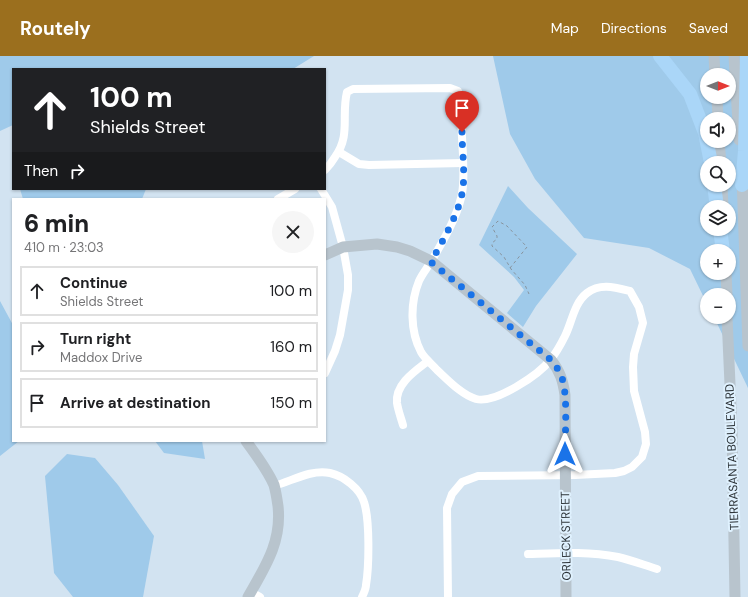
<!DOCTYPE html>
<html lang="en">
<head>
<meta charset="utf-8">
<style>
	body { margin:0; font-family:"DM Sans",sans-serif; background:#f6f6f6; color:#202124; height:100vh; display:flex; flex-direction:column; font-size:15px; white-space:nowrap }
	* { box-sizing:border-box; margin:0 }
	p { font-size:13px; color:#757577 }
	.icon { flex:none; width:22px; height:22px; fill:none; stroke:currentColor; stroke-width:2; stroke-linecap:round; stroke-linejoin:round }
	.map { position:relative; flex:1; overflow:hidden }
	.side { position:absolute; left:12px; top:142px; width:314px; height:244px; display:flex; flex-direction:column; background:#fff; border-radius:0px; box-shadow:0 1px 3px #0004 }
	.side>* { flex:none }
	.banner { position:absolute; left:12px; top:12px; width:314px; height:122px; border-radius:0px; box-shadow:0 1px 3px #0004; background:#202124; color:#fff; overflow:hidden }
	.needle { width:26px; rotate:90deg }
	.controls { position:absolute; left:700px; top:12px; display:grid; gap:8px }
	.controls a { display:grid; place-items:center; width:36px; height:36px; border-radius:50%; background:#fff; box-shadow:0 1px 3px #0004; font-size:20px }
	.pin { position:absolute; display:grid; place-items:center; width:34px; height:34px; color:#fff; margin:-41px -17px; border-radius:50% 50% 50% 0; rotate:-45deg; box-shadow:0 0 4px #0007 }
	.pin .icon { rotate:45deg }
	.me { position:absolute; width:44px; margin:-22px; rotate:0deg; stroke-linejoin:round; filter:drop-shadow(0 0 3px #0008) }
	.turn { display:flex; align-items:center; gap:14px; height:84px; padding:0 12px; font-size:18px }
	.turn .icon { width:52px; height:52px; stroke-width:2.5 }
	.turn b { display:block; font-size:28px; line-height:34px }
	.then { display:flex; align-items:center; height:38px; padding:0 12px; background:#0003; gap:8px; font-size:15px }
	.round { display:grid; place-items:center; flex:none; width:42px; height:42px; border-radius:21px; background:#f6f6f6 }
	.head { display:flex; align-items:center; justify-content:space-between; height:68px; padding:0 12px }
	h1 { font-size:24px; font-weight:800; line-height:30px }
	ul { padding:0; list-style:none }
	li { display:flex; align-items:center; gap:12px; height:50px; margin:0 8px 6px; padding:0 4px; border:2px solid #e0e0e0; border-radius:0px }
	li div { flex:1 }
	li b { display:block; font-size:15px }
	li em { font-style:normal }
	header { display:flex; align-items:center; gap:24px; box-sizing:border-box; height:56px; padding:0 20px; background:#9b6f1e; color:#fff }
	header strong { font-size:19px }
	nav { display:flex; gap:22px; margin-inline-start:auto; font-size:14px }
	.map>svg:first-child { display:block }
	.green { fill:#9fcaea; fill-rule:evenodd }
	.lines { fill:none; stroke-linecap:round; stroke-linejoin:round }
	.path { stroke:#88949e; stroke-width:1; stroke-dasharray:3 3; stroke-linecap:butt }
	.street { stroke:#fff; stroke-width:8 }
	.secondary { stroke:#b8c4cd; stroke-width:11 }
	.highway { stroke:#aad6f8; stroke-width:14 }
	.route { stroke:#1a73e8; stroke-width:7; stroke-dasharray:0 12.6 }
	.labels { text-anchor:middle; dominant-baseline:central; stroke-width:4; stroke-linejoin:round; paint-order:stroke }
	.street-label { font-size:12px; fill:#2d3439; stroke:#dff1fe }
</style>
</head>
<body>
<header>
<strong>Routely</strong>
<nav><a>Map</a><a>Directions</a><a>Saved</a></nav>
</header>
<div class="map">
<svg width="748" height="541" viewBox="0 0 748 541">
	<rect width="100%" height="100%" fill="#d2e3f1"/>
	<g class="green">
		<polygon points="0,0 314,0 293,13 13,13 13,69 0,75"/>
		<path d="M493,0H748V332L714,261H729V239H707V248L690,213L649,192L584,182L535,123L510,78ZM707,19H729V41H707ZM707,63H729V85H707ZM707,107H729V129H707ZM707,151H729V173H707ZM707,195H729V217H707Z"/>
		<polygon points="508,130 528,152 577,198 536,250 523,271 507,257 524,234 514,221 479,189"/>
		<polygon points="20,133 146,133 142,143 23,143"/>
		<polygon points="0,245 13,269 13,385 19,385 0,400"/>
		<polygon points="155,385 202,385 205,403 164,397"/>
		<polygon points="67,398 95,402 118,429 154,480 143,541 73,541 54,517 45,420"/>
	</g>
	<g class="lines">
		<polyline class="path" points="510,212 527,191 507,170 498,165 492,171 497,180 497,183 492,187 492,190 504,201 511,213 525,229 529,238"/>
		<g class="street">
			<polyline points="339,96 359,108 369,109 463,107"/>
			<path d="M325,114C329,110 332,106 335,101C351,79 341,60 347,36L353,33L450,32L458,35L460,45C461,63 462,81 463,99C463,113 465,128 461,142C456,163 443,185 432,204C428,211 422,218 419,225C410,247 410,275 421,296C425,303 432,308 437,314C448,324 462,339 476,343C495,348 539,319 551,303C556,297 561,288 565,280C572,266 574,247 587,237C600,227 614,231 630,235L639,251L643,267L634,298L633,311L634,335L645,376L646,388L642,401L632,411L624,415L615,417L575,419L478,420L462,426L452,438L447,452L448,541"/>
			<polyline points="321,133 332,151 343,191 348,219 348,234 340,279 335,295 325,317"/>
			<polyline points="278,143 295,133"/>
			<path d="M403,369C401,362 398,354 397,347C395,328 415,315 428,305"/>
			<path d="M274,430C292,425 311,413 330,417C344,420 360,433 364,446C370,464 369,511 366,529C366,533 364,537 362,541"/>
			<path d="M528,498C558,497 588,495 618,501C631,504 644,509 657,513"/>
			<polyline points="251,536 260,541"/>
		</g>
		<g class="secondary">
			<polyline points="714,0 715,19"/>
			<polyline points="734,0 739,84"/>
			<polyline points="717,41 718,63"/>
			<polyline points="719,85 721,107"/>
			<polyline points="742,121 748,290"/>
			<polyline points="722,129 723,151"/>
			<path d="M325,199L343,191L377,188L397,191L410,195L431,205L551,304C560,315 563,325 565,339L566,541"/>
			<polyline points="726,217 727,239"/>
			<polyline points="727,261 732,373 735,541"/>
			<path d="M246,385C256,399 267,413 274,429C276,436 277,443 278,450C282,486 265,511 248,541"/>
		</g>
		<g class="highway">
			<polyline points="660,0 690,38 705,77 711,107"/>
			<polyline points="714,129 717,151"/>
			<polyline points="742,129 745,95 747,0"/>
			<polyline points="720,173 723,195"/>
		</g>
	</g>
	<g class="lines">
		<path class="route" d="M462,76C462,94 465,114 463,132C460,156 443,184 431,206L551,304C555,309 560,315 562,322C568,340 565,377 565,398"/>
	</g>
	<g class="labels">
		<g class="street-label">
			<text transform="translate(732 401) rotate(-92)">TIERRASANTA BOULEVARD</text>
			<text transform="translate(566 480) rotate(-91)">ORLECK STREET</text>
		</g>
	</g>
</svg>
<div class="controls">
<a><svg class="needle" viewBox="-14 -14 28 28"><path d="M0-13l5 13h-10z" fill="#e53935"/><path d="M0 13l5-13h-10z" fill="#757577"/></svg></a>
<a><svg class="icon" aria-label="sound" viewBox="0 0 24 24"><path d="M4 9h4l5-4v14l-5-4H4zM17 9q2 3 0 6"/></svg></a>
<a><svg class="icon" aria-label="search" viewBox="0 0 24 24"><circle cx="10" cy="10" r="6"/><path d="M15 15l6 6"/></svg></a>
<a><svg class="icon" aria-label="layers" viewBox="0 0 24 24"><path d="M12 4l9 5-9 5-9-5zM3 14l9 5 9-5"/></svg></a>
<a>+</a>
<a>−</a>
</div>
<div class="pin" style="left:462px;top:76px;background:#d93025"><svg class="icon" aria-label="arrive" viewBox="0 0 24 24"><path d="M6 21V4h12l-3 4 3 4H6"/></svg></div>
<svg class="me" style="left:565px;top:398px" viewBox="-20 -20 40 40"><path d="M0-17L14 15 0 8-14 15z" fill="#1a73e8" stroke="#fff" stroke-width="4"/></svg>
<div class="banner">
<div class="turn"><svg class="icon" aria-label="ahead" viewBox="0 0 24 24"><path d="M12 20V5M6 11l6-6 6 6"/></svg><div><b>100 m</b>Shields Street</div></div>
<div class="then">Then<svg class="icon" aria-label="right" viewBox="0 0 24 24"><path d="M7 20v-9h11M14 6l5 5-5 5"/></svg></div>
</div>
<section class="side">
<div class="head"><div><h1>6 min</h1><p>410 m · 23:03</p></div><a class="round"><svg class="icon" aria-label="close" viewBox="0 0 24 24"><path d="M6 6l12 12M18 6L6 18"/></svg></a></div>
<ul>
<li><svg class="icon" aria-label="ahead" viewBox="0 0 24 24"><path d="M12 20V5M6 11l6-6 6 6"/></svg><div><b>Continue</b><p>Shields Street</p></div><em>100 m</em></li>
<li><svg class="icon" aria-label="right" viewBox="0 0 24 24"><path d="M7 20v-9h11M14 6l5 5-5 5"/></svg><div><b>Turn right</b><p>Maddox Drive</p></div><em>160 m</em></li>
<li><svg class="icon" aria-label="arrive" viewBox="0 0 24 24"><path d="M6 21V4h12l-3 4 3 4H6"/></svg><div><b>Arrive at destination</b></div><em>150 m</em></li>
</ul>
</section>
</div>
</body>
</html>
